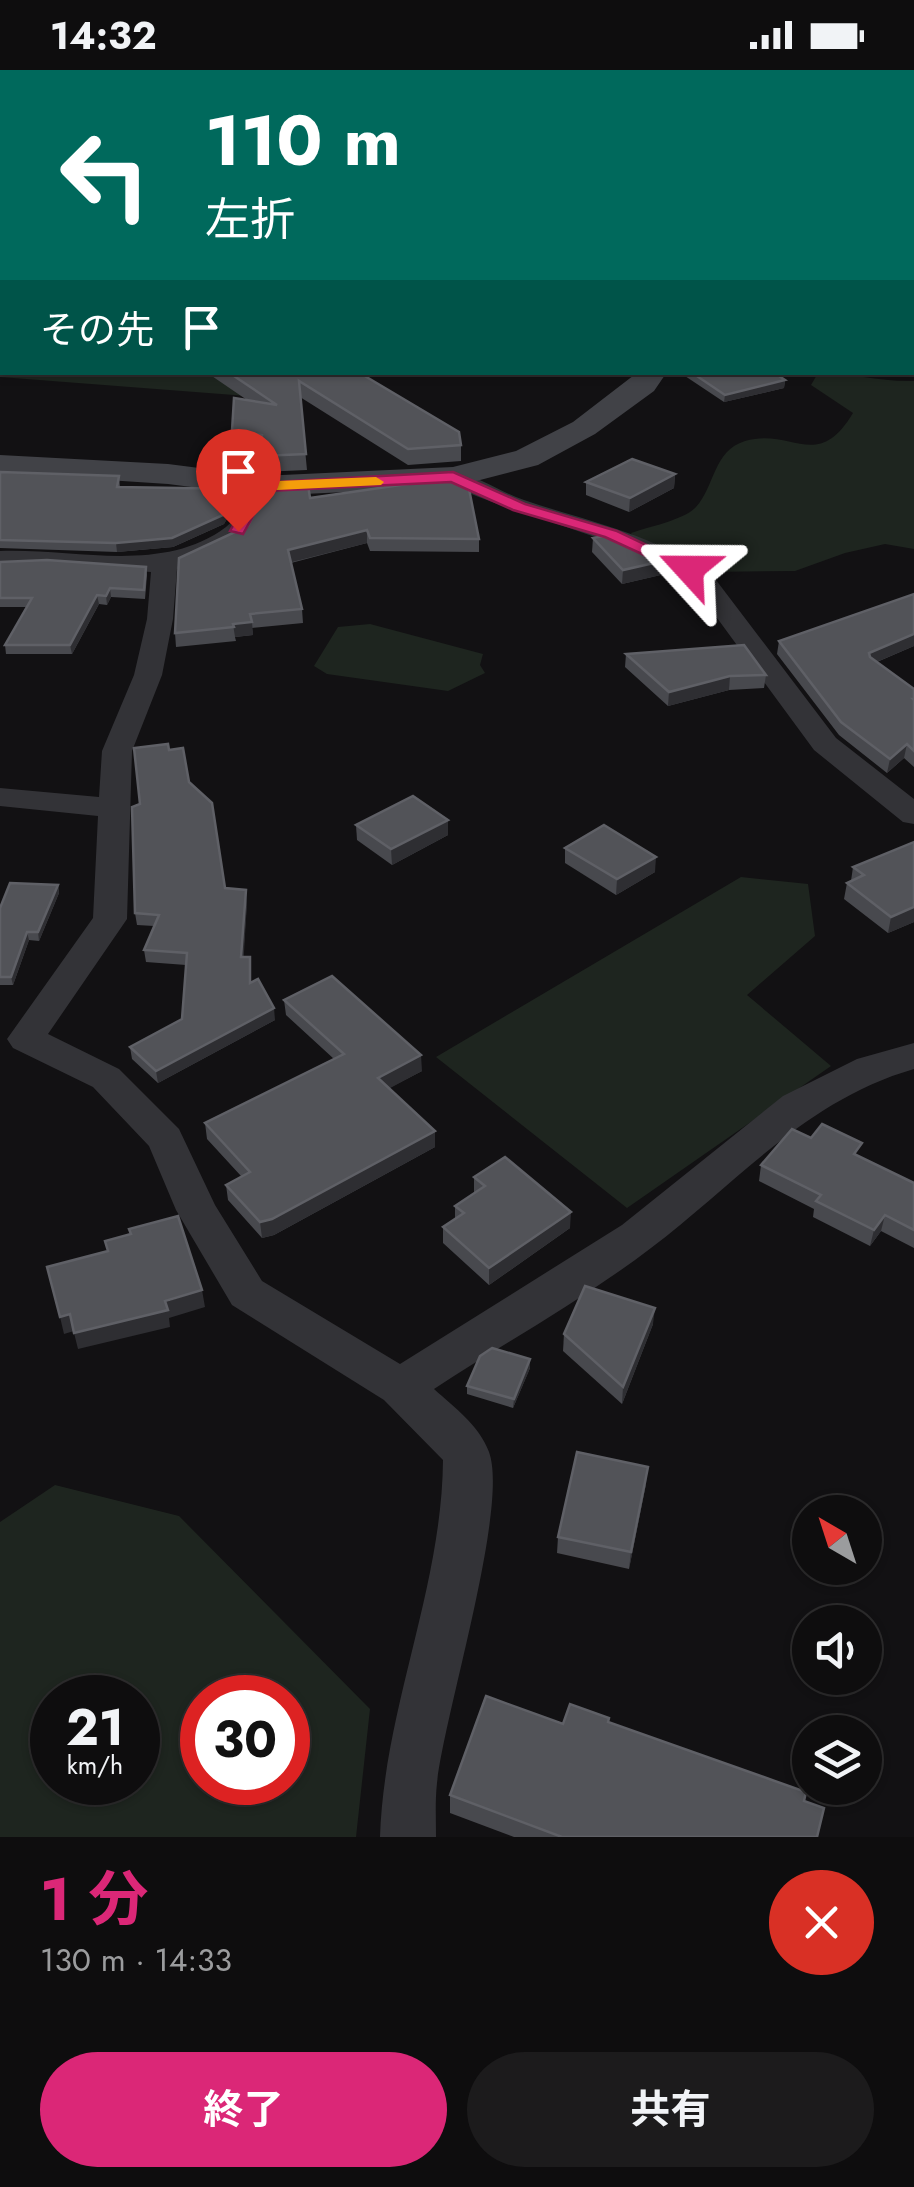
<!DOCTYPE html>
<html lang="ja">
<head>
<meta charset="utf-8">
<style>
	body { margin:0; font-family:Jost,"Noto Sans JP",sans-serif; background:#1c1b1c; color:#f1f3f6; height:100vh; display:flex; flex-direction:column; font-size:38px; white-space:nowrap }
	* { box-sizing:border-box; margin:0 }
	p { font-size:32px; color:#9b9c9e }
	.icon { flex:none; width:55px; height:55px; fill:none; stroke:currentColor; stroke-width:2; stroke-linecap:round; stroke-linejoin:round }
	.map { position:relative; height:1767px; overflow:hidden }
	.side { display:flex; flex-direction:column; background:#0e0d0e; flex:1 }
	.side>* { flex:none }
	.top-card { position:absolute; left:0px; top:0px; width:915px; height:305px; box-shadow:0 2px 8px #0004,0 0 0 2px #2e2d2e; background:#00695c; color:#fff; overflow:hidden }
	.needle { width:65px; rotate:321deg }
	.fabs { position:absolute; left:792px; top:1425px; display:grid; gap:20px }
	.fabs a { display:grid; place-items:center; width:90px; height:90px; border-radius:50%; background:#0e0d0e; box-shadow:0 2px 8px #0004,0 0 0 2px #2e2d2e; font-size:50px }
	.speed { position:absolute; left:30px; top:1605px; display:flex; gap:20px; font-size:50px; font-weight:700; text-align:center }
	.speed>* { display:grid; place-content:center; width:130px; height:130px; border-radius:50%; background:#0e0d0e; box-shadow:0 2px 8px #0004,0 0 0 2px #2e2d2e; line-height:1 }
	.speed small { font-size:25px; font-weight:400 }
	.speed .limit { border:15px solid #d22; background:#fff; color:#111 }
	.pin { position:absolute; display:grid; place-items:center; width:85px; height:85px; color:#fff; margin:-102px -42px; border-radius:50% 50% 50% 0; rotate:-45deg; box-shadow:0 0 10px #0007 }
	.pin .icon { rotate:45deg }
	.me { position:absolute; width:110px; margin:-55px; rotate:294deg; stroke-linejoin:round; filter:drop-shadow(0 0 8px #0008) }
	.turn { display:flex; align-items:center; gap:35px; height:210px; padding:0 40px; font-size:45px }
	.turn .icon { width:130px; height:130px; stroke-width:2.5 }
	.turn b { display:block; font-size:70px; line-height:85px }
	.then { display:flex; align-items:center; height:95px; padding:0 40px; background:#0003; gap:20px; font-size:38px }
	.round { display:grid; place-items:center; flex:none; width:105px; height:105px; border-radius:52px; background:#1c1b1c }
	.summary { display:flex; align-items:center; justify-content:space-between; height:170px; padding:0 40px }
	h1 { font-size:60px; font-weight:700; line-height:75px; color:#db2777 }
	.cta { display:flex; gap:20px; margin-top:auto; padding:20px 40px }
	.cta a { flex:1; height:115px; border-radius:60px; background:#db2777; color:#fff; font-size:40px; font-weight:700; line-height:115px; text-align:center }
	.cta a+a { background:#1c1b1c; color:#f1f3f6 }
	.status { display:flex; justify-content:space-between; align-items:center; height:70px; padding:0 50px; background:#0e0d0e; direction:ltr }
	.status svg { height:28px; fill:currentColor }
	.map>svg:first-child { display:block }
	.green { fill:#1e251f; fill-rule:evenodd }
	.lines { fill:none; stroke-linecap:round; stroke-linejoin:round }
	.stream { fill:#2c333a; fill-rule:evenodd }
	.street { fill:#333337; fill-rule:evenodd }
	.secondary { fill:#414247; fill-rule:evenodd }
	.wall { fill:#48494e }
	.shaded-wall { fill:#2e2e32 }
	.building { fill:#525358; stroke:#5f6066; stroke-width:2.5 }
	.route { fill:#db2777; stroke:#8e194d; stroke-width:2.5 }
	.slow { fill:#f59e0b }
</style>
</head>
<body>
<div class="status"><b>14:32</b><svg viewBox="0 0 49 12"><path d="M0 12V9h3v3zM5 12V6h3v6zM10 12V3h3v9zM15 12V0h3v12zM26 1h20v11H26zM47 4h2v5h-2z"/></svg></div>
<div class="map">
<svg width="914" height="1767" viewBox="0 0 914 1767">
	<rect width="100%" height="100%" fill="#121113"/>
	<g class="green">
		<polygon points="0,212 2,302 213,302 247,326 0,307"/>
		<path d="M818,303C852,303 880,312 914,311V479L885,474L845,483L795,501L704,502L634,468L631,463C648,457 684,450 696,437C715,416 713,381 745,371C792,357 817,403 853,343L811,315Z"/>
		<polygon points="370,554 483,584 480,595 485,603 448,621 327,604 314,596 338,557"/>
		<polygon points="741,807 808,814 815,866 747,925 831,996 627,1138 436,987"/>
		<path d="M55,1415L179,1446L370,1639L356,1767H0V1452ZM52,1628H138V1712H52ZM202,1628H288V1712H202Z"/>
	</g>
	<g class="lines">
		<g class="stream">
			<polygon points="237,0 244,0 246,2 240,2"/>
			<rect x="0" y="230" width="2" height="5"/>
		</g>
		<g class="street">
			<rect x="0" y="92" width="2" height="10"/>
			<rect x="912" y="142" width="2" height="10"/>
			<path d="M453,400C478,406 500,422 524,430C592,453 660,465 716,510L836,668L914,729V754L903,752L814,680L698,522C625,462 527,453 445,412L441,407Z"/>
			<path d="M261,409L273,416L247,466L177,499L173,549L162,605L132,681L127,849L48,964L119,999L179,1059L215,1135L262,1211L400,1294L622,1155L783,1026L857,989L914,973V999C806,1030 738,1112 651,1178C583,1230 506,1272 434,1319C454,1337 479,1355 489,1382C509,1437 445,1642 437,1713C435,1731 436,1749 436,1767H380C384,1639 442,1518 443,1390L384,1330L232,1235L176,1140L149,1076L93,1017L13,978L7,969L93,848L98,746L0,736V718L99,727L102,681L134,605L147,549L151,502L49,495L0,497V481C74,478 162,505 226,457C238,448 244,424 253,411Z"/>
		</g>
		<g class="secondary">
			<polygon points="914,157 914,172 912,172 912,157"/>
			<polygon points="912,234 914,235 914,251 912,251"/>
			<polygon points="638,302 667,302 654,321 595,364 538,395 453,417 261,426 168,414 0,403 0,385 168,394 261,406 453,397 516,381 573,352"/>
		</g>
	</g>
	<g class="wall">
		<polygon points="206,302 358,302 461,375 461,391 408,395 300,327 307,400 261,402 260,381 234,377 232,361 247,330"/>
		<polygon points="679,302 810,302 779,307 785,310 784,318 724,332"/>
		<polygon points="0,402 119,406 120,417 240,427 224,454 173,477 117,482 0,478"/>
		<polygon points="675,404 674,418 629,442 586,425 586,412"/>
		<polygon points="310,428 479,469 479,482 370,481 367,473 291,493 302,539 303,553 252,558 253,565 235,567 236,571 176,577 175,563"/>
		<polygon points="593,468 667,490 665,504 622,514 592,482"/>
		<polygon points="0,492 146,497 147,505 145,529 111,527 107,535 99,534 72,584 6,584 5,575 27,537 0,537"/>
		<polygon points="779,571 914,576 877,592 914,619 914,697 904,688 887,703 839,665 777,584"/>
		<polygon points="626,584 766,605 764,618 729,620 668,636 625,597"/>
		<polygon points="169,680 189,712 225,818 247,832 243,887 250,887 251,913 275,950 158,1013 132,989 130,977 182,949 186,895 146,892 144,880 154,856 137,855 135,843 140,734"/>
		<polygon points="448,750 448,765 392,795 357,770 356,755"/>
		<polygon points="914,772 914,852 888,863 844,829 847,813 851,811 853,797"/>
		<polygon points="565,778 655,802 616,825 565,793"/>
		<polygon points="58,815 59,823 39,871 29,870 13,915 0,915 0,838"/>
		<polygon points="284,930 422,1001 389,1018 435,1061 435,1077 274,1165 262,1168 228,1130 226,1115 241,1106 207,1069 205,1053 334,989 286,945"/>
		<polygon points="811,1068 859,1086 914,1113 914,1178 881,1161 870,1176 813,1147 814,1139 759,1111 761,1095"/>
		<polygon points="474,1107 570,1158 489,1215 443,1173 443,1157 455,1149 455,1136 474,1124"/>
		<polygon points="653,1254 622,1334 563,1281 564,1264"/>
		<polygon points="530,1289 530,1298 513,1338 467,1324 467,1316"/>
		<polygon points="646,1414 629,1499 557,1483 558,1467"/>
		<polygon points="608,1652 804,1731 817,1767 514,1767 450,1743 450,1725 563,1654"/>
	</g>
	<g class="shaded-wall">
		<polygon points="769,302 810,302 769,308"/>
		<polygon points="785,310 784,318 724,332 725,325"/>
		<polygon points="675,404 674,418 629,442 630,428"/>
		<polygon points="240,419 240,427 224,454 173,477 117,482 116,473"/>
		<polygon points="367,460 367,473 288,493 288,480"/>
		<polygon points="667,490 665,504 622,514 623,500"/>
		<polygon points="110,518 111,527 107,535 106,526"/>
		<polygon points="97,525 99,534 72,584 70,575"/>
		<polygon points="252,552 253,565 235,567 233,554"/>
		<polygon points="914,564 914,576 867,596 869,583"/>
		<polygon points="730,606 729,620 668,636 669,622"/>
		<polygon points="907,674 904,688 887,703 890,689"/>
		<polygon points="448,750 448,765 392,795 391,779"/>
		<polygon points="656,787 655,802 616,825 617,809"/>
		<polygon points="58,815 59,823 39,871 38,862"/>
		<polygon points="246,820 247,832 243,899 241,887"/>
		<polygon points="914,837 914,852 888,863 891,847"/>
		<polygon points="27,862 29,870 13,915 11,907"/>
		<polygon points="274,938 275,950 158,1013 156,1001"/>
		<polygon points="421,985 422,1001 379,1024 378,1008"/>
		<polygon points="435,1061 435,1077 274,1165 262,1168 260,1152"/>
		<polygon points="571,1142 570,1158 489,1215 489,1198"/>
		<polygon points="885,1145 881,1161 870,1176 874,1160"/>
		<polygon points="202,1220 205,1237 169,1248 170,1257 78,1279 74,1263"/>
		<polygon points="655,1238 653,1254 622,1334 623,1317"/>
		<polygon points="70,1244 74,1261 64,1264 60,1247"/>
		<polygon points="530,1289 530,1298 513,1338 514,1329"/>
		<polygon points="648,1397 646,1414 629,1499 631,1482"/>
	</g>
	<g class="building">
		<polygon points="834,0 914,0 914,97 912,104 912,2 832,2"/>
		<polygon points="2,282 2,296 0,303 0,284"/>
		<polygon points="228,302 358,302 459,362 461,375 408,379 299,311 306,384 260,386 262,365 232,361 234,328 277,335"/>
		<polygon points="691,302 773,302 785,310 725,325"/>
		<polygon points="632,389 675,404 630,428 586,412"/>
		<polygon points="0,402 119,406 117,417 240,419 223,445 172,468 116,473 0,470"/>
		<polygon points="449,408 468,414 479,469 370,468 367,460 288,480 302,539 250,544 252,552 233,554 234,557 175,563 179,488 248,456 269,417 308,415 310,428"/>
		<polygon points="614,464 667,490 623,500 593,468"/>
		<polygon points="47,490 146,497 144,520 110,518 106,526 97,525 70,575 5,575 32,528 0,528 0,492"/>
		<polygon points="914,524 914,564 869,583 870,587 914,619 914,629 913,629 914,630 914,681 907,674 890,689 841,652 779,571"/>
		<polygon points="744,575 766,605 730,606 669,622 626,584"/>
		<polygon points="168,674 169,680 183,678 189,712 212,733 225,818 246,820 241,887 250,887 250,913 258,909 274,938 156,1001 130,977 182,949 187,883 144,880 159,845 135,843 132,737 140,734 134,678"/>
		<polygon points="413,726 448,750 391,779 356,755"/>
		<polygon points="604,755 656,787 617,809 565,778"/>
		<polygon points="914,772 914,837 891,847 847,813 864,805 853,797"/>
		<polygon points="10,813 58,815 38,862 27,862 11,907 0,907 0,838"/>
		<polygon points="332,906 421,985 378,1008 435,1061 272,1149 260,1152 226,1115 250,1102 205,1053 344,984 284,930"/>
		<polygon points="822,1054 862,1073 854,1084 914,1113 914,1160 885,1145 874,1160 816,1131 821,1125 761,1095 792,1059 811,1068"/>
		<polygon points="505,1087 571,1142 489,1198 443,1157 464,1143 455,1136 485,1116 474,1107"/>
		<polygon points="178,1146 202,1220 165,1231 168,1240 74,1263 70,1244 60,1247 47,1197 108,1181 105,1171 131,1164 129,1159"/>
		<polygon points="585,1216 655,1238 623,1317 564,1264"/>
		<polygon points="492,1278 530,1289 514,1329 467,1316 480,1286"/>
		<polygon points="577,1382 648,1397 631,1482 558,1467"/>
		<polygon points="486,1626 563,1654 570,1634 609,1648 608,1652 806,1722 804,1731 824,1738 817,1767 562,1767 450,1725"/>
	</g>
	<polygon class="route" points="453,402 525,434 617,461 697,499 683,503 605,467 513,440 451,412 267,421 243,464 230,461 256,413"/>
	<polygon class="slow" points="376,407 384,412 381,415 277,420 269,415 277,411"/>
</svg>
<div class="fabs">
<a><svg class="needle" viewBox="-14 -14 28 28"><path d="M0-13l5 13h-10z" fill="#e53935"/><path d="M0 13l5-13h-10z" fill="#9b9c9e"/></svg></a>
<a><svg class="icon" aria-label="sound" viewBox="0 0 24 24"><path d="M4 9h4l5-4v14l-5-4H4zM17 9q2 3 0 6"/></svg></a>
<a><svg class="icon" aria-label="layers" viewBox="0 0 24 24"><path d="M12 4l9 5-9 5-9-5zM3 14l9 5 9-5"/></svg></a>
</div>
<div class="speed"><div>21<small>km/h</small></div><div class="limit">30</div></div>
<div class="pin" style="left:238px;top:461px;background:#d93025"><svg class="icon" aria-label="arrive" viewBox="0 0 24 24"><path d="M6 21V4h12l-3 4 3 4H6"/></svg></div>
<svg class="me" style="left:689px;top:499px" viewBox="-20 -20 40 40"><path d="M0-17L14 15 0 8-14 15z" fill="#db2777" stroke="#fff" stroke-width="4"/></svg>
<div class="top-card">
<div class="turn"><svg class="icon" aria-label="left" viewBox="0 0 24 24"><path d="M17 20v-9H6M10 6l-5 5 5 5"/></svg><div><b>110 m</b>左折</div></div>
<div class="then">その先<svg class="icon" aria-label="arrive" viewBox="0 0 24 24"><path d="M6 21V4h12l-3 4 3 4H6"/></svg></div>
</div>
</div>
<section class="side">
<div class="summary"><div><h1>1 分</h1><p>130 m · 14:33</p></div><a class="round" style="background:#d93025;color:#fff"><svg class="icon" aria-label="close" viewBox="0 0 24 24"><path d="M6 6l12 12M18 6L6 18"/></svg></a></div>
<div class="cta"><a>終了</a><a>共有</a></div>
</section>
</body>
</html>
